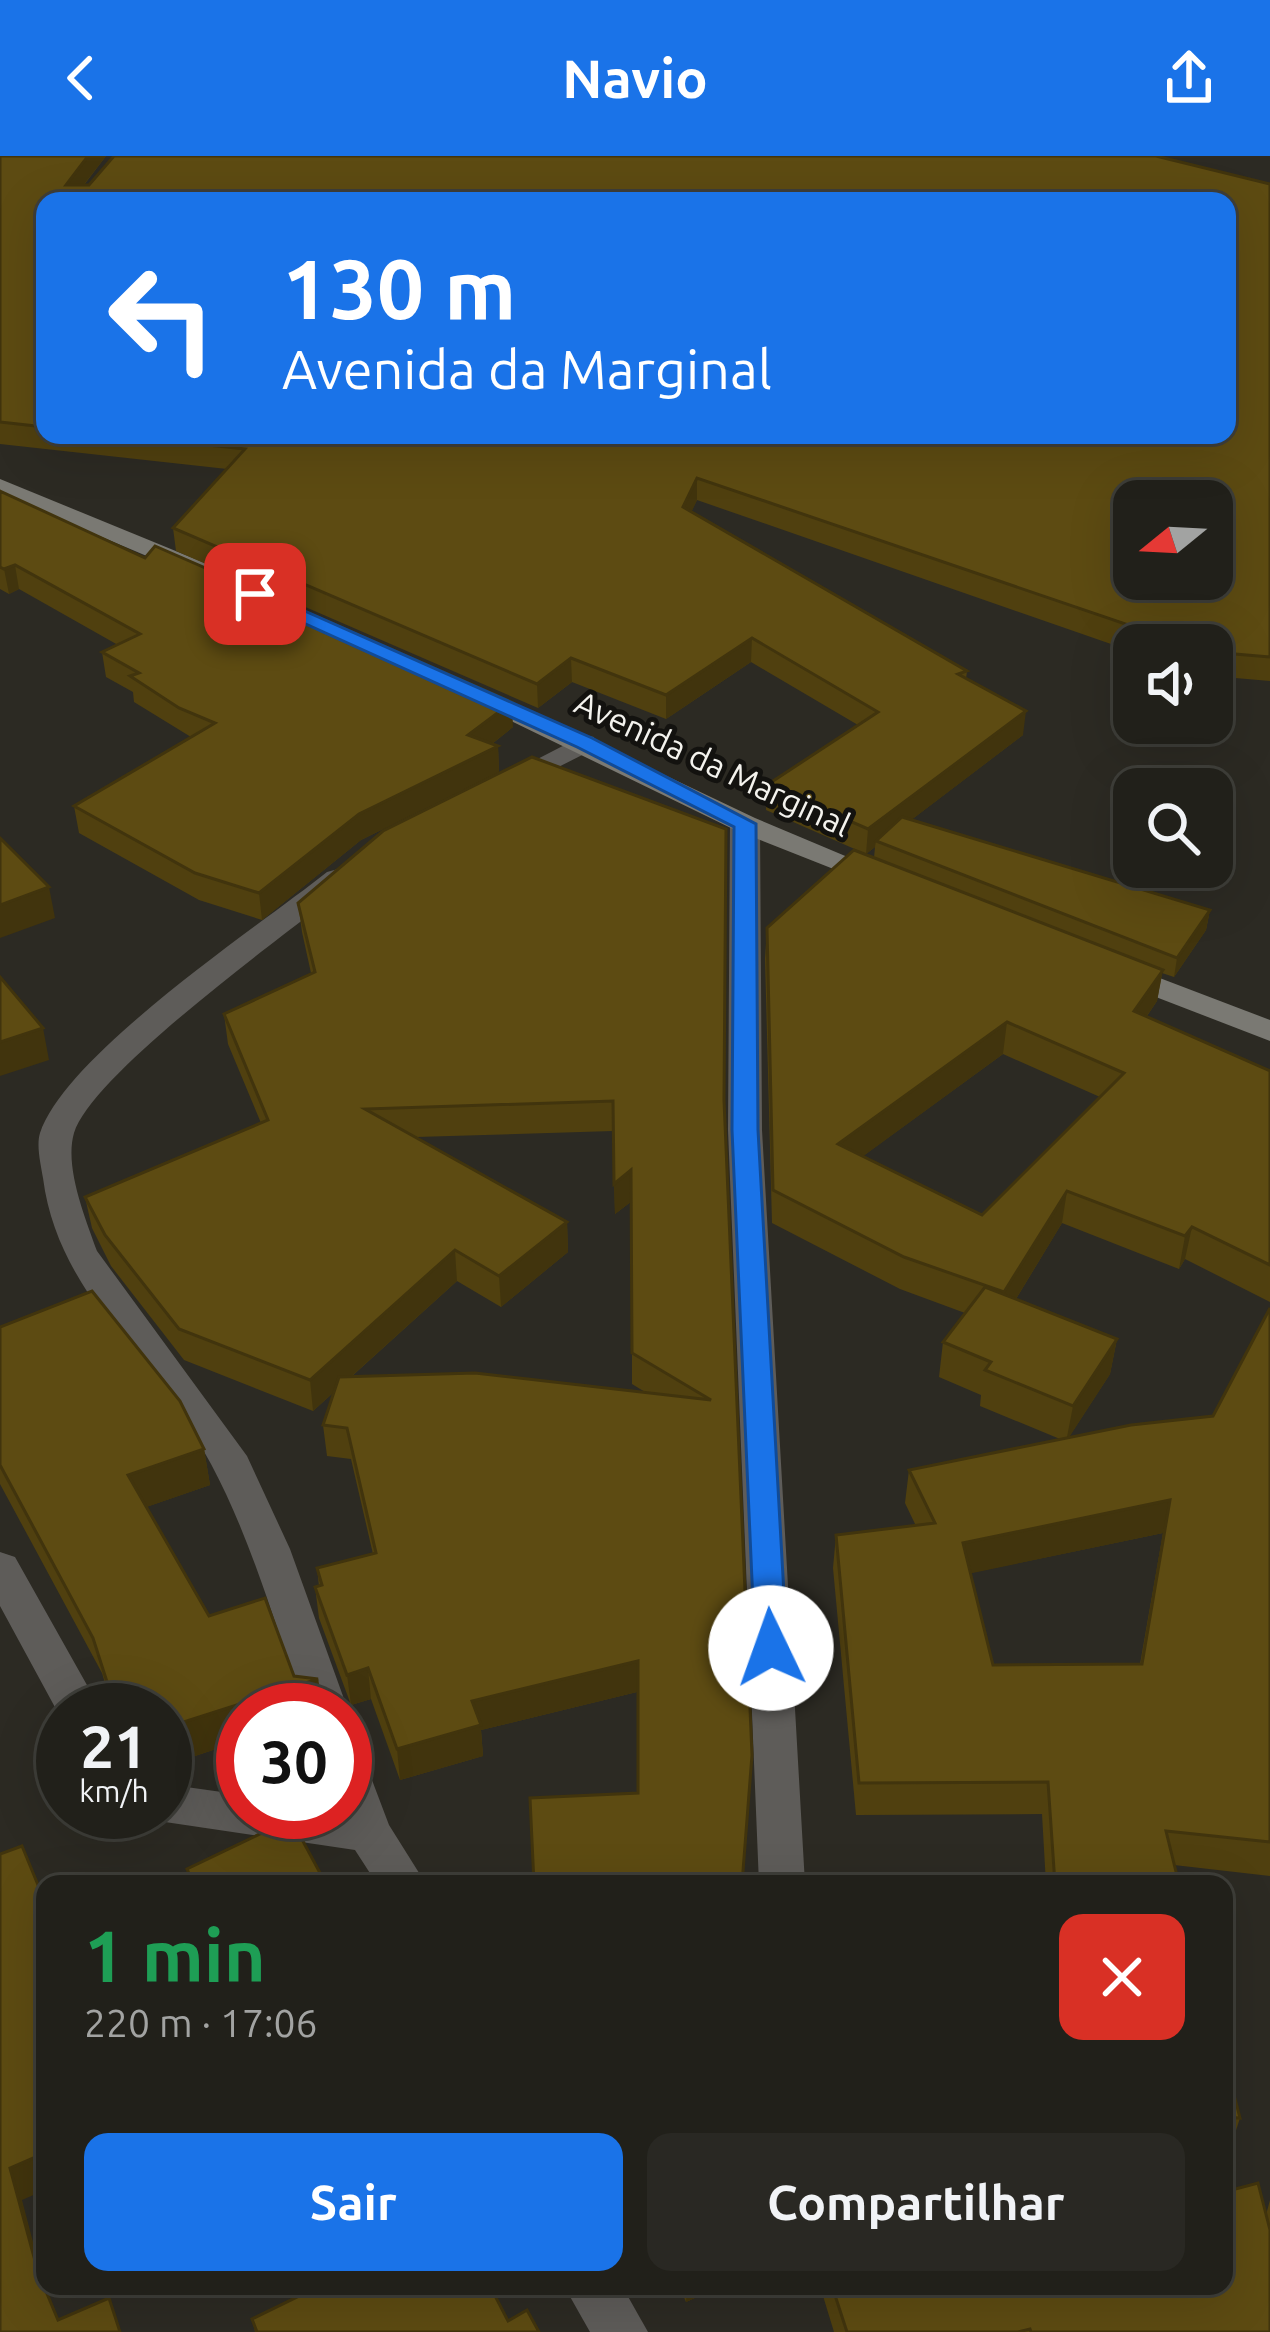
<!DOCTYPE html>
<html lang="pt">
<head>
<meta charset="utf-8">
<style>
	body { margin:0; font-family:Ubuntu,sans-serif; background:#292823; color:#f1f3f6; height:100vh; display:flex; flex-direction:column; font-size:45px; white-space:nowrap }
	* { box-sizing:border-box; margin:0 }
	p { font-size:39px; color:#a2a3a2 }
	.icon { flex:none; width:66px; height:66px; fill:none; stroke:currentColor; stroke-width:2; stroke-linecap:round; stroke-linejoin:round }
	.map { position:relative; flex:1; overflow:hidden }
	.panel { position:absolute; left:36px; top:1719px; width:1197px; height:420px; display:flex; flex-direction:column; background:#21201a; border-radius:24px; box-shadow:0 12px 48px #0002,0 0 0 3px #3e3e39 }
	.panel>* { flex:none }
	.top-card { position:absolute; left:36px; top:36px; width:1200px; height:252px; border-radius:24px; box-shadow:0 12px 48px #0002,0 0 0 3px #3e3e39; background:#1a73e8; color:#fff; overflow:hidden }
	.needle { width:78px; rotate:252deg }
	.tools { position:absolute; left:1113px; top:324px; display:grid; gap:24px }
	.tools a { display:grid; place-items:center; width:120px; height:120px; border-radius:24px; background:#21201a; box-shadow:0 12px 48px #0002,0 0 0 3px #3e3e39; font-size:60px }
	.speed { position:absolute; left:36px; top:1527px; display:flex; gap:24px; font-size:60px; font-weight:700; text-align:center }
	.speed>* { display:grid; place-content:center; width:156px; height:156px; border-radius:50%; background:#21201a; box-shadow:0 12px 48px #0002,0 0 0 3px #3e3e39; line-height:1 }
	.speed small { font-size:30px; font-weight:400 }
	.speed .limit { border:18px solid #d22; background:#fff; color:#111 }
	.pin { position:absolute; display:grid; place-items:center; width:102px; height:102px; color:#fff; margin:-51px; border-radius:24px; box-shadow:0 6px 18px #0006 }
	.me { position:absolute; width:132px; margin:-66px; rotate:357deg; stroke-linejoin:round; filter:drop-shadow(0 0 9px #0008) }
	.turn { display:flex; align-items:center; gap:42px; height:252px; padding:0 48px; font-size:54px }
	.turn .icon { width:156px; height:156px; stroke-width:2.5 }
	.turn b { display:block; font-size:84px; line-height:102px }
	.round { display:grid; place-items:center; flex:none; width:126px; height:126px; border-radius:24px; background:#292823 }
	.headline { display:flex; align-items:center; justify-content:space-between; height:204px; padding:0 48px }
	h1 { font-size:72px; font-weight:700; line-height:90px; color:#1e9e55 }
	.cta { display:flex; gap:24px; margin-top:auto; padding:24px 48px }
	.cta a { flex:1; height:138px; border-radius:24px; background:#1a73e8; color:#fff; font-size:48px; font-weight:700; line-height:138px; text-align:center }
	.cta a+a { background:#292823; color:#f1f3f6 }
	header { display:flex; justify-content:space-between; align-items:center; height:156px; padding:0 48px; background:#1a73e8; color:#fff; font-size:54px; font-weight:700 }
	.map>svg:first-child { display:block }
	.lines { fill:none; stroke-linecap:round; stroke-linejoin:round }
	.street { fill:#5e5c59; fill-rule:evenodd }
	.secondary { fill:#7a7973; fill-rule:evenodd }
	.wall { fill:#50400f; fill-rule:evenodd }
	.shaded-wall { fill:#41340d }
	.building { fill:#5d4b12; stroke:#41340d; stroke-width:3; fill-rule:evenodd }
	.route { fill:#1a73e8; stroke:#114b97; stroke-width:3 }
	.labels { text-anchor:middle; dominant-baseline:central; stroke-width:10; stroke-linejoin:round; paint-order:stroke }
	.far-street-label { font-size:33px; fill:#f4f3ee; stroke:#13120f }
</style>
</head>
<body>
<header><svg class="icon" aria-label="back" viewBox="0 0 24 24"><path d="M15 5l-7 7 7 7"/></svg>Navio<svg class="icon" aria-label="share" viewBox="0 0 24 24"><path d="M12 15V3M7 8l5-5 5 5M5 13v7h14v-7"/></svg></header>
<div class="map">
<svg width="1270" height="2176" viewBox="0 0 1270 2176">
	<rect width="100%" height="100%" fill="#2c2a23"/>
	<g class="lines">
		<g class="street">
			<polygon points="584,579 594,581 594,593 515,633 505,636 491,627"/>
			<polygon points="745,659 760,668 762,974 805,1728 759,1728 728,974 730,668"/>
			<path d="M338,713L349,716L353,722L349,728C291,775 93,916 74,977C64,1011 86,1064 97,1095L247,1300L290,1393L348,1554L345,1560V1554H304C276,1471 252,1385 211,1308C158,1207 58,1141 43,1022C41,1009 36,990 40,977C67,897 258,771 327,716Z"/>
			<polygon points="0,1396 15,1401 101,1554 63,1554 63,1566 0,1450"/>
			<polygon points="345,1590 361,1595 389,1669 426,1728 377,1728 355,1694 165,1666 147,1656 165,1656 165,1628 243,1639 243,1656 345,1656"/>
			<polygon points="564,2130 622,2130 648,2176 590,2176"/>
		</g>
		<g class="secondary">
			<polygon points="0,323 205,407 208,412 205,417 187,417 0,338"/>
			<polygon points="471,527 755,662 900,723 896,729 874,729 735,674 462,541 458,535"/>
			<polygon points="1115,805 1270,864 1270,885 1104,821 1099,814 1104,807"/>
		</g>
	</g>
	<g class="wall">
		<path d="M0,0H106L84,29L1270,28V525L1212,520V489H1134V496L697,344L691,356L967,515L966,523L1023,579L911,664L1210,754L1206,774L1174,821L1162,817L1157,845L1147,860L1270,915V1146L1185,1103L1179,1113L1062,1067L1016,1143L1117,1183L1110,1218L1069,1281L1213,1260L1270,1152V1720L1174,1709L1179,1728H1046L1042,1658L856,1659L833,1412L836,1379L916,1370L905,1347L909,1314L1060,1283L980,1250L981,1239L939,1221L943,1186L965,1157L900,1133L772,1067L765,803L767,772L874,702L875,691L866,698L766,654L767,629L858,569L751,506L666,563L572,526L538,552L176,395L173,372L227,313L0,288ZM45,45L1227,279H45ZM1003,898L1100,941L982,1059L863,1000ZM1163,1377L1140,1508L993,1509L970,1417Z"/>
		<polygon points="0,335 513,571 492,588 498,590 499,616 361,684 262,764 199,744 79,677 74,650 191,581 134,546 133,536 106,521 102,496 118,489 19,433 9,438 0,433"/>
		<path d="M298,747L724,944L752,1599L638,1637L637,1536L481,1574L483,1600L400,1624L371,1543L351,1549L319,1462L315,1431L319,1430L317,1412L373,1398L351,1303L327,1300L323,1269L334,1236L313,1255L184,1204L111,1110L92,1072L85,1041L261,967L228,888L224,858L311,817L302,776ZM613,975L615,1058L632,1045V1228L645,1236L351,1221L457,1125L501,1151L568,1096L567,1066L416,981Z"/>
		<polygon points="0,1171 204,1293 210,1329 146,1351 209,1460 294,1520 318,1523 323,1554 243,1554 243,1584 165,1610 165,1554 113,1554 102,1517 0,1328"/>
		<polygon points="1224,1900 1240,1962 1230,1993 1224,1993"/>
		<polygon points="1270,2044 1270,2176 834,2176 820,2130 923,2130 925,2135 1266,2059"/>
		<polygon points="286,2130 490,2130 508,2165 539,2176 255,2176 252,2163 293,2143"/>
		<polygon points="679,2130 721,2130 686,2146"/>
	</g>
	<g class="shaded-wall">
		<polygon points="88,0 106,0 71,45 66,29"/>
		<polygon points="697,322 697,344 683,374 683,351"/>
		<polygon points="15,409 19,433 9,438 4,413"/>
		<polygon points="752,482 751,506 666,563 666,539"/>
		<polygon points="571,502 572,526 538,552 537,528"/>
		<polygon points="512,546 513,571 474,602 498,590 499,616 361,684 262,764 259,737 359,658"/>
		<polygon points="1026,555 1023,579 881,687 876,685 875,691 866,698 868,673"/>
		<polygon points="49,731 55,762 0,782 0,749"/>
		<polygon points="1210,754 1206,774 1174,821 1177,802"/>
		<polygon points="1163,814 1157,845 1129,886 1134,855"/>
		<polygon points="1007,866 1003,898 836,1020 838,988"/>
		<polygon points="43,872 49,904 0,920 0,886"/>
		<polygon points="631,1014 632,1045 615,1058 614,1028"/>
		<polygon points="1067,1035 1062,1067 1000,1169 1004,1136"/>
		<polygon points="567,1066 568,1096 501,1151 499,1120"/>
		<polygon points="1192,1071 1185,1103 1179,1113 1185,1080"/>
		<polygon points="455,1094 457,1125 313,1255 310,1224"/>
		<polygon points="1117,1183 1110,1218 1066,1286 1073,1250"/>
		<polygon points="204,1293 210,1329 135,1355 128,1319"/>
		<polygon points="1170,1344 1163,1377 958,1420 963,1387"/>
		<polygon points="638,1505 637,1536 481,1574 483,1600 400,1624 397,1593 472,1545"/>
		<polygon points="368,1512 371,1543 351,1549 347,1519"/>
		<polygon points="318,1523 323,1554 243,1554 243,1584 165,1610 165,1572"/>
		<polygon points="45,1997 45,2034 22,2044 49,2147 38,2116 10,2012"/>
		<polygon points="687,2130 721,2130 686,2146"/>
	</g>
	<g class="building">
		<path d="M0,0H88L66,29H89L114,0H1156L1270,28V501L1212,496V489H1187L697,322L683,351L967,515L958,518L1026,555L868,673L767,629L878,556L752,482L666,539L571,502L537,528L173,372L245,293L115,279H1227V45H45V271L0,266ZM1134,345H1212V423H1134Z"/>
		<polygon points="0,335 145,402 155,390 512,546 468,579 498,590 359,658 259,737 195,717 74,650 215,567 179,552 130,520 139,517 102,496 140,478 15,409 4,413 0,411"/>
		<polygon points="532,601 726,673 724,944 752,1599 742,1728 534,1728 530,1642 638,1637 638,1505 472,1545 481,1569 397,1593 368,1512 347,1519 315,1431 322,1429 317,1412 376,1397 347,1272 323,1269 339,1221 475,1217 711,1244 632,1197 631,1014 614,1028 613,945 365,953 567,1066 499,1120 455,1094 310,1224 179,1173 105,1079 85,1041 268,964 224,858 315,816 298,747 383,675"/>
		<polygon points="902,661 1210,754 1177,802 876,685"/>
		<polygon points="0,682 49,731 0,749"/>
		<path d="M854,694L1163,814L1134,855L1270,915V1109L1192,1071L1185,1080L1067,1035L1004,1136L904,1101L773,1034L767,772ZM1007,866L1124,917L982,1059L838,988Z"/>
		<polygon points="0,821 43,872 0,886"/>
		<polygon points="985,1131 1117,1183 1073,1250 985,1214 991,1206 943,1186"/>
		<polygon points="92,1135 180,1245 204,1293 128,1319 209,1460 265,1442 294,1520 318,1523 165,1572 165,1554 116,1554 93,1482 0,1309 0,1171"/>
		<path d="M1270,1152V1686L1166,1675L1179,1728H1055L1048,1626L859,1627L836,1379L935,1367L909,1314L1131,1269L1213,1260ZM1170,1344L1142,1508L993,1509L963,1387Z"/>
		<polygon points="291,1663 326,1728 171,1728 190,1720 187,1713"/>
		<polygon points="22,1690 45,1746 45,1997 10,2012 38,2116 58,2164 109,2142 120,2176 0,2176 0,1698"/>
		<polygon points="1224,1900 1240,1962 1224,1961"/>
		<polygon points="1258,2027 1270,2074 1270,2176 1031,2176 1030,2173 1018,2176 847,2176 832,2130 923,2130 925,2135 945,2130 1224,2130 1224,2036"/>
		<polygon points="296,2130 490,2130 508,2165 527,2154 539,2176 257,2176 252,2163 301,2139"/>
	</g>
	<polygon class="route" points="255,433 592,582 756,668 758,974 787,1492 782,1502 771,1505 755,1492 732,974 734,671 577,591 248,442 245,438"/>
	<g class="labels">
		<g class="far-street-label">
			<text transform="translate(713 607) rotate(25)">Avenida da Marginal</text>
		</g>
	</g>
</svg>
<div class="tools">
<a><svg class="needle" viewBox="-14 -14 28 28"><path d="M0-13l5 13h-10z" fill="#e53935"/><path d="M0 13l5-13h-10z" fill="#a2a3a2"/></svg></a>
<a><svg class="icon" aria-label="sound" viewBox="0 0 24 24"><path d="M4 9h4l5-4v14l-5-4H4zM17 9q2 3 0 6"/></svg></a>
<a><svg class="icon" aria-label="search" viewBox="0 0 24 24"><circle cx="10" cy="10" r="6"/><path d="M15 15l6 6"/></svg></a>
</div>
<div class="speed"><div>21<small>km/h</small></div><div class="limit">30</div></div>
<div class="pin" style="left:255px;top:438px;background:#d93025"><svg class="icon" aria-label="arrive" viewBox="0 0 24 24"><path d="M6 21V4h12l-3 4 3 4H6"/></svg></div>
<svg class="me" style="left:771px;top:1492px" viewBox="-20 -20 40 40"><circle r="19" fill="#fff"/><path d="M0-13L10 11 0 6-10 11z" fill="#1a73e8"/></svg>
<div class="top-card">
<div class="turn"><svg class="icon" aria-label="left" viewBox="0 0 24 24"><path d="M17 20v-9H6M10 6l-5 5 5 5"/></svg><div><b>130 m</b>Avenida da Marginal</div></div>
</div>
<section class="panel">
<div class="headline"><div><h1>1 min</h1><p>220 m · 17:06</p></div><a class="round" style="background:#d93025;color:#fff"><svg class="icon" aria-label="close" viewBox="0 0 24 24"><path d="M6 6l12 12M18 6L6 18"/></svg></a></div>
<div class="cta"><a>Sair</a><a>Compartilhar</a></div>
</section>
</div>
</body>
</html>
